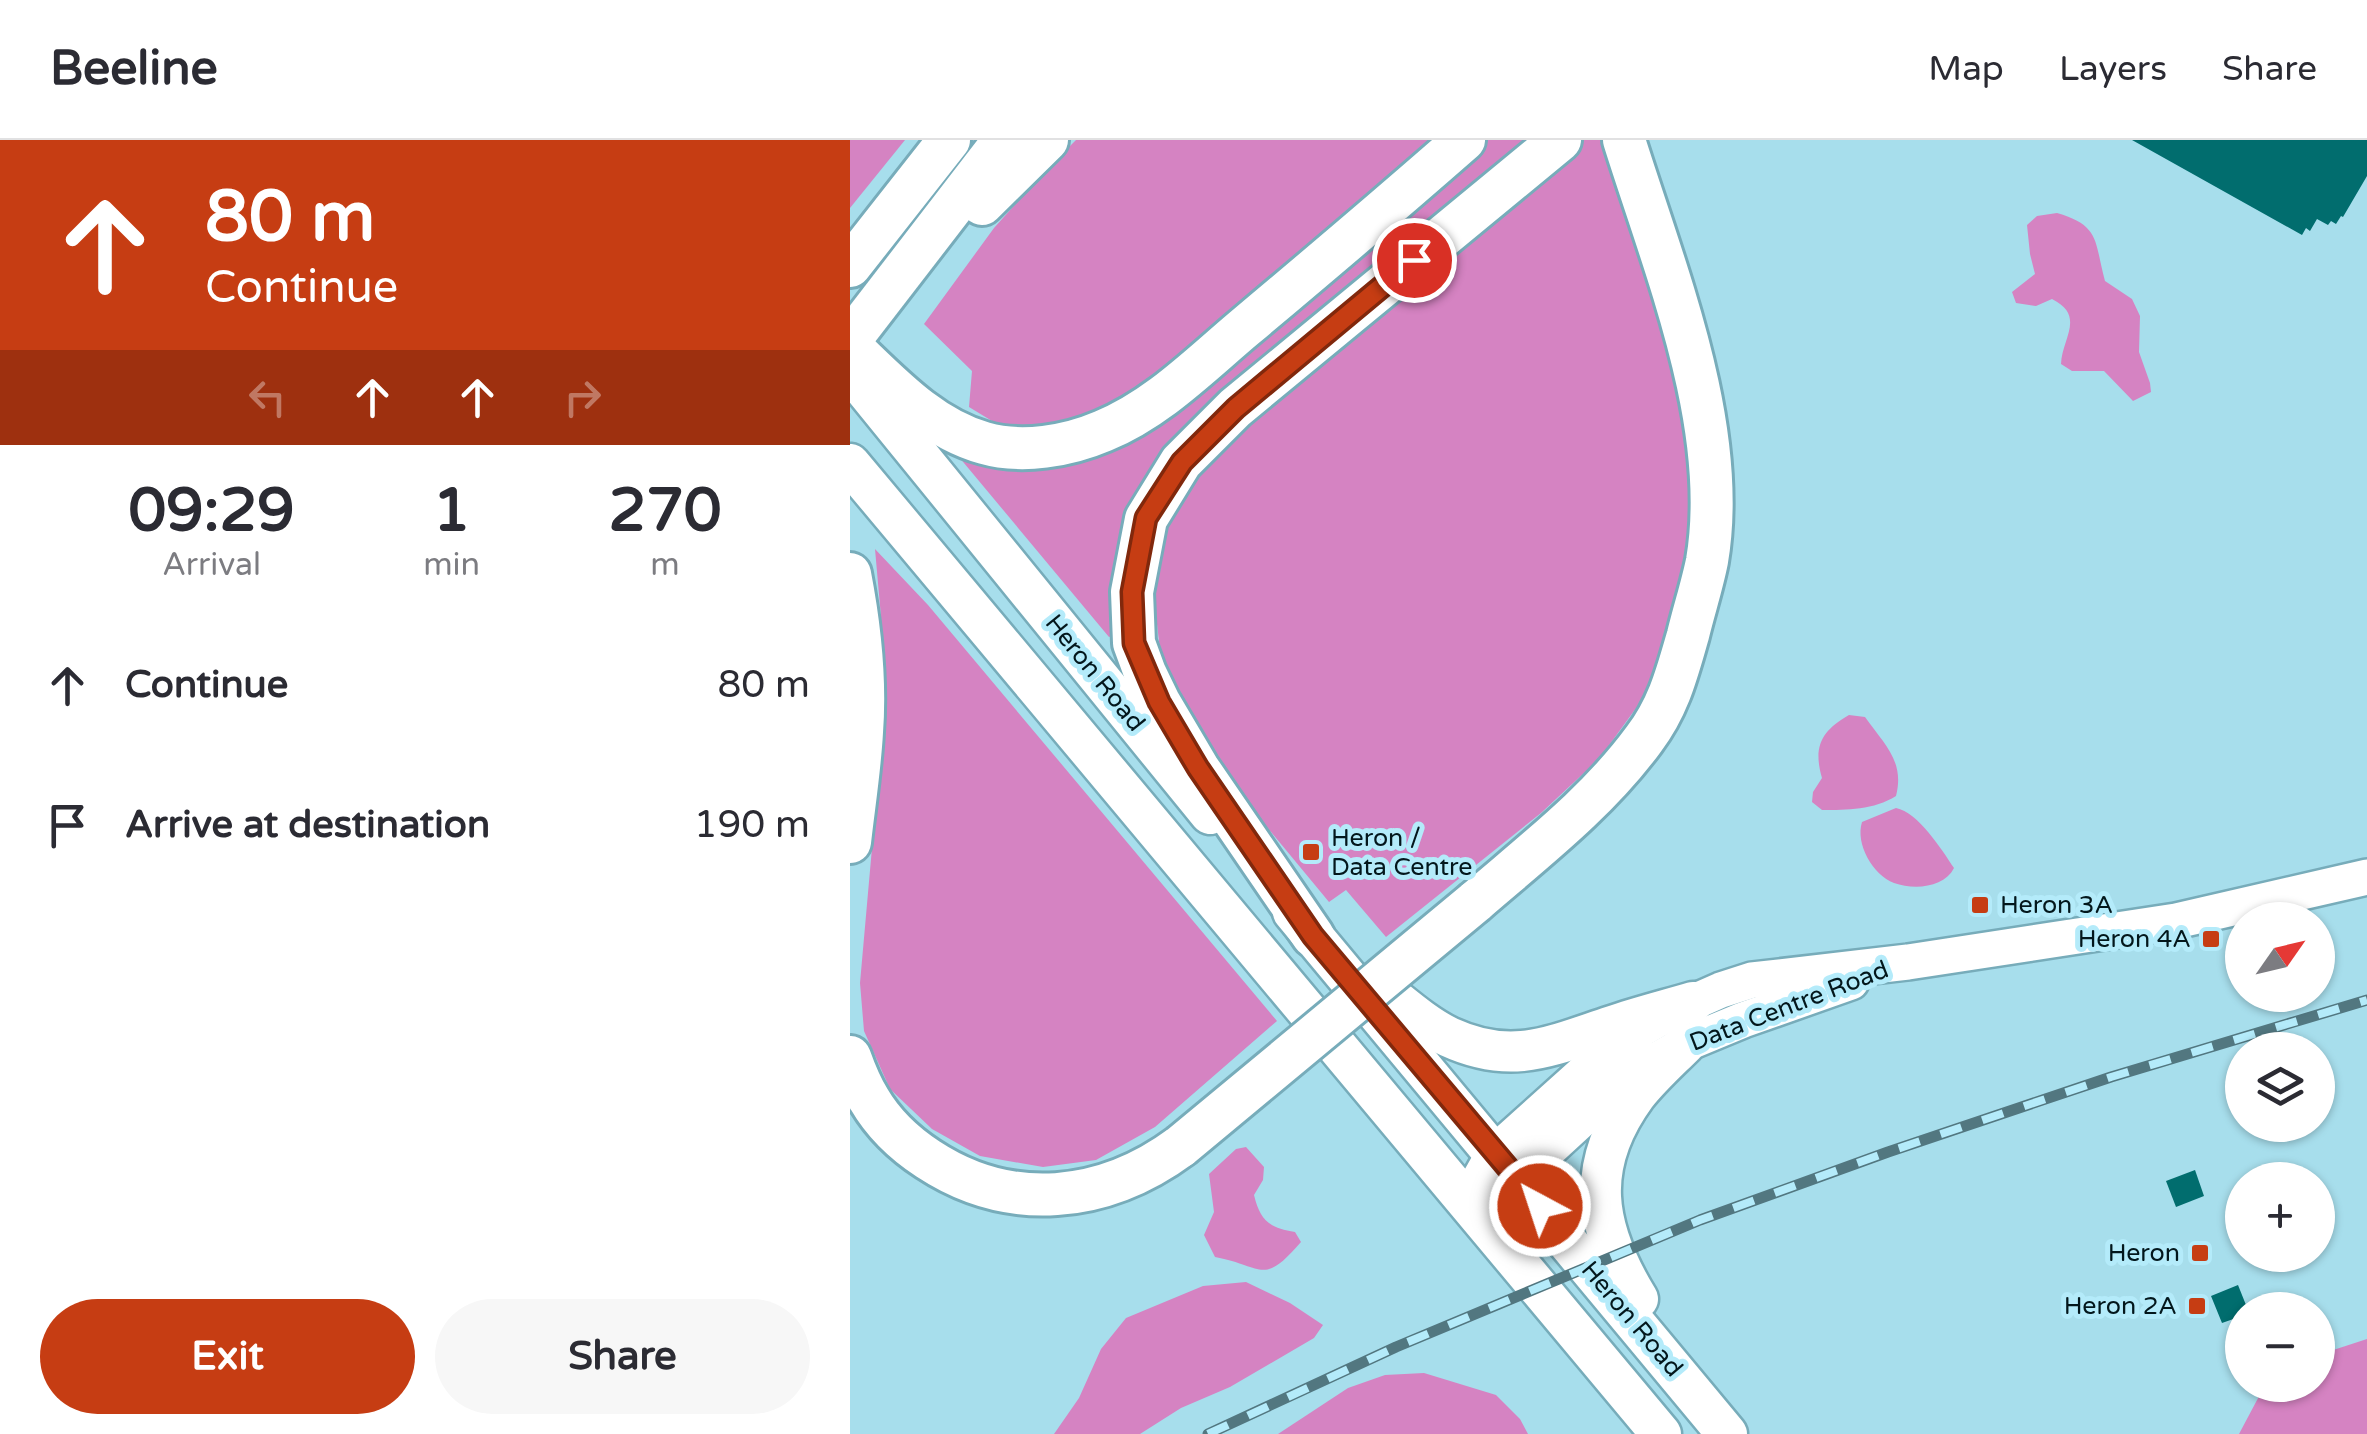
<!DOCTYPE html>
<html lang="en">
<head>
<meta charset="utf-8">
<style>
	body { margin:0; font-family:"Varela Round",sans-serif; background:#f7f7f7; color:#2b2b33; height:100vh; display:flex; flex-direction:column; font-size:38px; white-space:nowrap }
	* { box-sizing:border-box; margin:0 }
	p { font-size:32px; color:#7c7c81 }
	.icon { flex:none; width:55px; height:55px; fill:none; stroke:currentColor; stroke-width:2; stroke-linecap:round; stroke-linejoin:round }
	.map { position:relative; flex:1; overflow:hidden }
	.details { display:flex; flex-direction:column; background:#fff; width:850px }
	.details>* { flex:none }
	.hud { background:#c63d13; color:#fff; overflow:hidden }
	.needle { width:65px; rotate:56deg }
	.buttons { position:absolute; left:1375px; top:762px; display:grid; gap:20px }
	.buttons a { display:grid; place-items:center; width:110px; height:110px; border-radius:50%; background:#fff; box-shadow:0 2px 8px #0004; font-size:50px }
	.pin { position:absolute; display:grid; place-items:center; width:85px; height:85px; color:#fff; margin:-42px; border:5px solid #fff; border-radius:50%; box-shadow:0 2px 10px #0007 }
	.me { position:absolute; width:110px; margin:-55px; rotate:320deg; stroke-linejoin:round; filter:drop-shadow(0 0 8px #0008) }
	.turn { display:flex; align-items:center; gap:35px; height:210px; padding:0 40px; font-size:45px }
	.turn .icon { width:130px; height:130px; stroke-width:2.5 }
	.turn b { display:block; font-size:70px; line-height:85px }
	.lanes { display:flex; align-items:center; height:95px; padding:0 40px; background:#0003; justify-content:center; gap:50px; direction:ltr }
	.lanes .off { opacity:.35 }
	.eta { display:flex; justify-content:space-evenly; align-items:center; height:170px; text-align:center }
	.eta b { font-size:60px; font-weight:700; line-height:70px }
	.primary-button { display:flex; gap:20px; margin-top:auto; padding:20px 40px }
	.primary-button a { flex:1; height:115px; border-radius:60px; background:#c63d13; color:#fff; font-size:40px; font-weight:700; line-height:115px; text-align:center }
	.primary-button a+a { background:#f7f7f7; color:#2b2b33 }
	ul { padding:0; list-style:none }
	li { display:flex; align-items:center; gap:30px; height:140px; padding:0 40px }
	li div { flex:1 }
	li b { display:block; font-size:38px }
	li em { font-style:normal }
	header { display:flex; align-items:center; gap:60px; box-sizing:border-box; height:140px; padding:0 50px; background:#fff; border-bottom:2px solid #e1e1e2 }
	header strong { font-size:48px }
	nav { display:flex; gap:55px; margin-inline-start:auto; font-size:35px }
	main { display:flex; flex:1; min-height:0 }
	.map>svg:first-child { display:block }
	.green { fill:#d583c2 }
	.building { fill:#016d6e }
	.lines { fill:none; stroke-linecap:round; stroke-linejoin:round }
	.secondary-casing { stroke:#77acba; stroke-width:40 }
	.primary-casing { stroke:#77acba; stroke-width:45 }
	.trunk-casing { stroke:#77acba; stroke-width:48 }
	.secondary { stroke:#fff; stroke-width:35 }
	.primary { stroke:#fff; stroke-width:40 }
	.trunk { stroke:#fff; stroke-width:42 }
	.rail-casing { stroke:#527780; stroke-width:11 }
	.rail { stroke:#b4ebfa; stroke-width:8; stroke-dasharray:22; stroke-linecap:butt }
	.trunk-bridge-casing { stroke:#77acba; stroke-width:48; stroke-linecap:butt }
	.trunk-bridge { stroke:#fff; stroke-width:42 }
	.route-casing { stroke:#81280c; stroke-width:25 }
	.route { stroke:#c63d13; stroke-width:18 }
	.poi-dot { fill:#c63d13; stroke:#b4ebfa; stroke-width:4 }
	.labels { text-anchor:middle; dominant-baseline:central; stroke-width:10; stroke-linejoin:round; paint-order:stroke }
	.street-label { font-size:25px; fill:#03171c; stroke:#b4ebfa }
	.poi-label { font-size:25px; fill:#03171c; stroke:#b4ebfa; text-anchor:end }
</style>
</head>
<body>
<header>
<strong>Beeline</strong>
<nav><a>Map</a><a>Layers</a><a>Share</a></nav>
</header>
<main>
<section class="details">
<div class="hud">
<div class="turn"><svg class="icon" aria-label="ahead" viewBox="0 0 24 24"><path d="M12 20V5M6 11l6-6 6 6"/></svg><div><b>80 m</b>Continue</div></div>
<div class="lanes"><svg class="icon off" aria-label="left" viewBox="0 0 24 24"><path d="M17 20v-9H6M10 6l-5 5 5 5"/></svg><svg class="icon" aria-label="ahead" viewBox="0 0 24 24"><path d="M12 20V5M6 11l6-6 6 6"/></svg><svg class="icon" aria-label="ahead" viewBox="0 0 24 24"><path d="M12 20V5M6 11l6-6 6 6"/></svg><svg class="icon off" aria-label="right" viewBox="0 0 24 24"><path d="M7 20v-9h11M14 6l5 5-5 5"/></svg></div>
</div>
<div class="eta">
<div><b>09:29</b><p>Arrival</p></div>
<div><b>1</b><p>min</p></div>
<div><b>270</b><p>m</p></div>
</div>
<ul>
<li><svg class="icon" aria-label="ahead" viewBox="0 0 24 24"><path d="M12 20V5M6 11l6-6 6 6"/></svg><div><b>Continue</b></div><em>80 m</em></li>
<li><svg class="icon" aria-label="arrive" viewBox="0 0 24 24"><path d="M6 21V4h12l-3 4 3 4H6"/></svg><div><b>Arrive at destination</b></div><em>190 m</em></li>
</ul>
<div class="primary-button"><a>Exit</a><a>Share</a></div>
</section>
<div class="map">
<svg width="1517" height="1294" viewBox="0 0 1517 1294">
	<rect width="100%" height="100%" fill="#a7deec"/>
	<g class="green">
		<polygon points="0,0 55,0 0,68"/>
		<polygon points="226,0 596,0 280,259 226,287 141,288 142,281 119,267 122,231 74,184 144,88 195,31"/>
		<polygon points="638,0 688,0 354,277 265,495 259,497 104,311 224,317 617,20"/>
		<polygon points="726,0 751,0 826,214 839,275 845,409 808,538 749,619 691,673 536,797 496,750 479,762 363,622 320,560 324,545 310,510 303,450 316,373 372,301"/>
		<path d="M1207,73C1251,86 1244,101 1255,141L1282,159L1290,176L1289,212L1300,243L1301,252L1283,261L1254,231H1222L1211,224C1212,198 1236,176 1202,159L1186,166L1166,163L1162,152L1185,134L1180,114L1177,85L1187,76Z"/>
		<polygon points="25,409 78,465 427,881 305,987 246,1020 193,1027 130,1016 82,989 40,949 14,891 10,843 33,584 31,477"/>
		<path d="M999,575L1015,577C1034,604 1055,621 1046,656C1024,670 997,670 972,670L962,662L963,652L972,638C963,607 971,591 999,575Z"/>
		<path d="M1046,668C1068,672 1092,710 1104,728C1094,748 1064,750 1044,743C1023,735 1005,704 1012,682Z"/>
		<path d="M396,1007L414,1027L413,1040L404,1055C410,1080 419,1088 445,1092L451,1102C412,1147 414,1126 365,1117L354,1095L364,1072L359,1034L386,1009Z"/>
		<polygon points="396,1142 440,1163 473,1185 464,1198 380,1247 331,1268 290,1294 204,1294 229,1258 251,1209 276,1178 353,1146"/>
		<polygon points="1517,1199 1517,1294 1389,1294 1415,1245 1468,1245 1468,1215"/>
		<polygon points="574,1233 646,1255 670,1279 678,1294 428,1294 498,1248 535,1235"/>
	</g>
	<g class="building">
		<polygon points="1282,0 1517,0 1517,36 1493,77 1491,76 1486,84 1481,81 1478,85 1467,79 1460,91 1456,88 1452,95"/>
		<polygon points="1345,1030 1354,1056 1326,1067 1316,1041"/>
		<polygon points="1388,1145 1398,1170 1392,1170 1392,1176 1372,1183 1361,1156"/>
	</g>
	<g class="lines">
		<defs>
			<g id="secondary">
				<polyline points="640,1051 667,1039 766,948 798,925 835,904 893,880 1001,842"/>
				<polyline points="617,1061 644,1013 742,925 793,888 819,873 871,850 902,840 1058,822 1326,781 1517,737"/>
			</g>
			<g id="primary">
				<polyline points="0,231 360,674"/>
				<polyline points="0,324 811,1294"/>
				<polyline points="443,772 877,1294"/>
				<path d="M524,843C548,861 572,884 599,897C662,926 701,906 762,886C788,877 816,870 843,862"/>
				<path d="M788,1159C744,1087 734,1026 786,955C800,937 819,920 835,904"/>
			</g>
			<g id="trunk">
				<polyline points="132,64 197,0"/>
				<polyline points="0,126 99,0"/>
				<polyline points="0,200 154,0"/>
				<path d="M0,206C40,244 80,288 134,303C172,314 218,306 253,291C307,269 350,225 394,188C468,126 541,64 614,0"/>
				<path d="M0,434C10,486 16,539 12,592C10,629 4,666 0,702"/>
				<path d="M625,762C684,711 748,662 794,599C819,566 827,533 838,495C844,470 852,446 857,421C880,286 814,128 774,0"/>
				<polyline points="463,796 348,628 309,562 295,533 284,503 282,452 296,379 331,322 385,268 710,0"/>
				<path d="M0,917C5,931 11,946 19,959C33,983 55,1004 78,1019C160,1073 254,1063 331,1006"/>
			</g>
		</defs>
		<use href="#secondary" class="secondary-casing"/>
		<use href="#primary" class="primary-casing"/>
		<use href="#trunk" class="trunk-casing"/>
		<use href="#secondary" class="secondary"/>
		<use href="#primary" class="primary"/>
		<use href="#trunk" class="trunk"/>
		<defs>
			<polyline id="rail" points="358,1294 546,1207 850,1080 1038,1012 1261,937 1517,860"/>
		</defs>
		<use href="#rail" class="rail-casing"/>
		<use href="#rail" class="rail"/>
		<defs>
			<polyline id="trunk-bridge" points="331,1006 625,762"/>
		</defs>
		<use href="#trunk-bridge" class="trunk-bridge-casing"/>
		<use href="#trunk-bridge" class="trunk-bridge"/>
	</g>
	<g class="lines">
		<defs>
			<polyline id="route" points="564,120 386,268 332,322 296,378 282,452 284,503 309,562 348,628 463,796 690,1066"/>
		</defs>
		<use href="#route" class="route-casing"/>
		<use href="#route" class="route"/>
	</g>
	<g class="poi-dot">
		<rect x="451" y="702" width="20" height="20" rx="5"/>
		<rect x="1120" y="755" width="20" height="20" rx="5"/>
		<rect x="1351" y="789" width="20" height="20" rx="5"/>
		<rect x="1340" y="1103" width="20" height="20" rx="5"/>
		<rect x="1337" y="1156" width="20" height="20" rx="5"/>
	</g>
	<g class="labels">
		<g class="street-label">
			<text transform="translate(245 533) rotate(51)">Heron Road</text>
			<text transform="translate(939 866) rotate(-21)">Data Centre Road</text>
			<text transform="translate(782 1179) rotate(50)">Heron Road</text>
		</g>
		<g class="poi-label">
			<text x="481" y="698" text-anchor="start">Heron /<tspan x="481" dy="29">Data Centre</tspan></text>
			<text x="1150" y="765" text-anchor="start">Heron 3A</text>
			<text x="1341" y="799">Heron 4A</text>
			<text x="1330" y="1113">Heron</text>
			<text x="1327" y="1166">Heron 2A</text>
		</g>
	</g>
</svg>
<div class="buttons">
<a><svg class="needle" viewBox="-14 -14 28 28"><path d="M0-13l5 13h-10z" fill="#e53935"/><path d="M0 13l5-13h-10z" fill="#7c7c81"/></svg></a>
<a><svg class="icon" aria-label="layers" viewBox="0 0 24 24"><path d="M12 4l9 5-9 5-9-5zM3 14l9 5 9-5"/></svg></a>
<a>+</a>
<a>−</a>
</div>
<div class="pin" style="left:564px;top:120px;background:#d93025"><svg class="icon" aria-label="arrive" viewBox="0 0 24 24"><path d="M6 21V4h12l-3 4 3 4H6"/></svg></div>
<svg class="me" style="left:690px;top:1066px" viewBox="-20 -20 40 40"><circle r="17" fill="#c63d13" stroke="#fff" stroke-width="3"/><path d="M0-11L8 9 0 5-8 9z" fill="#fff"/></svg>
</div>
</main>
</body>
</html>
